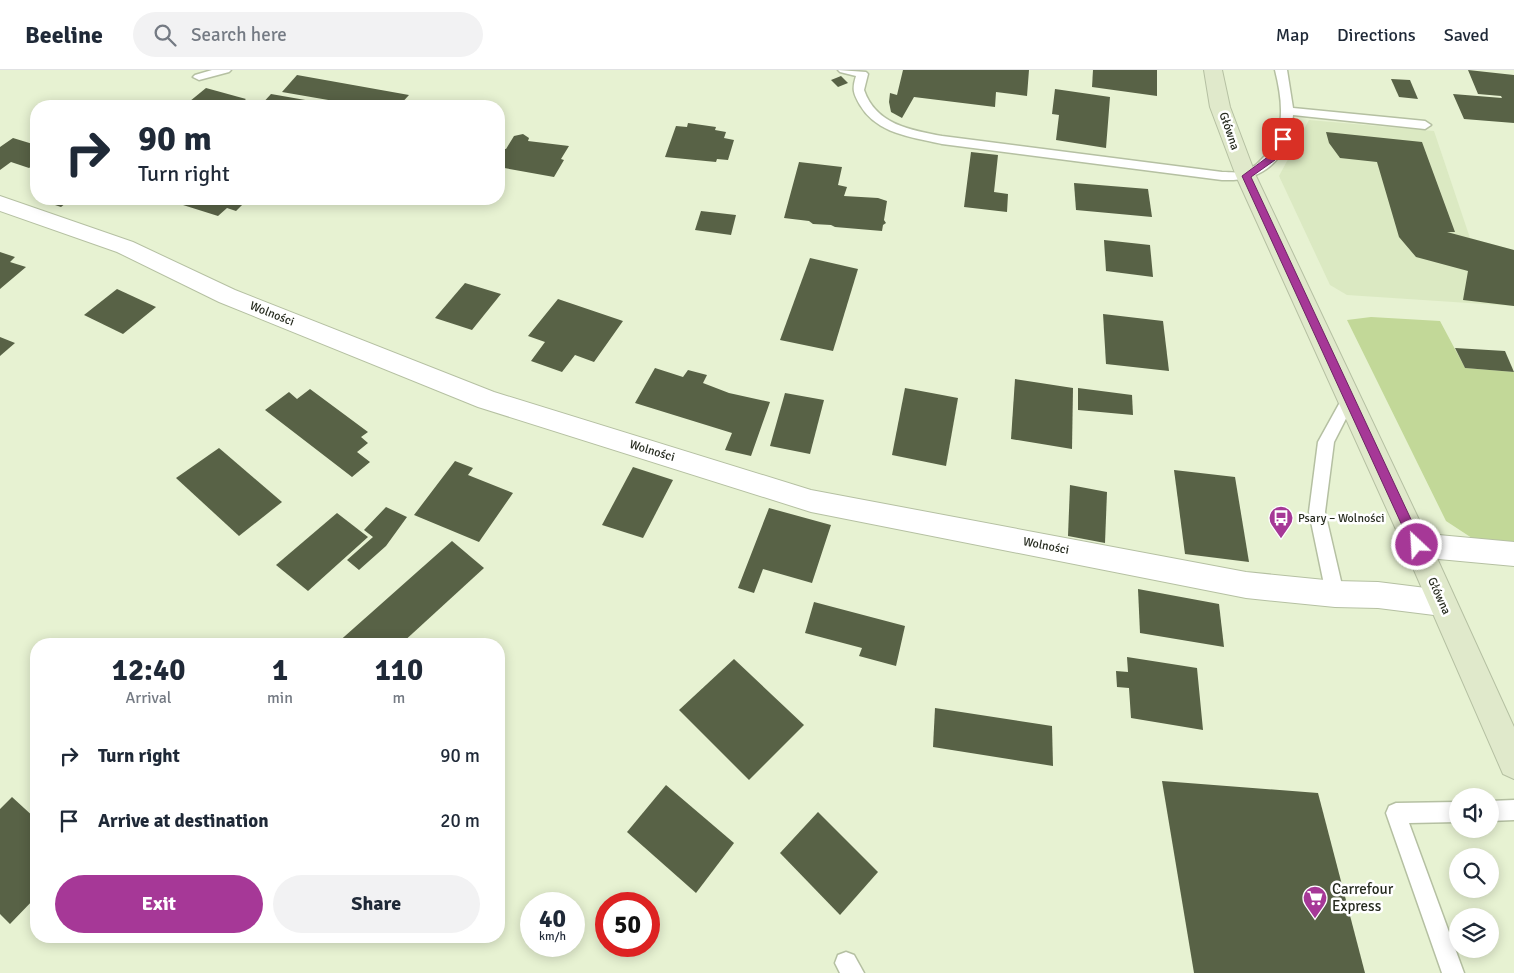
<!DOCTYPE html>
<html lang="en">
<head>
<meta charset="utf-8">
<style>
	body { margin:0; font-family:Signika,sans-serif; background:#f2f2f3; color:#1f2937; height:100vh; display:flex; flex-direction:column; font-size:19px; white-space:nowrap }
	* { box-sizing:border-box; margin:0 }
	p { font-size:16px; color:#747a83 }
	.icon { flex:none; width:28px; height:28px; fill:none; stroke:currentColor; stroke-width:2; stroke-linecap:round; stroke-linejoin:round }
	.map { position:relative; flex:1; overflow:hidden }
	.sheet { position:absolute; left:30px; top:568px; width:475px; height:305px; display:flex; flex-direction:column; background:#fff; border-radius:20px; box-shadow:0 2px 12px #0003 }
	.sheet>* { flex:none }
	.guide { position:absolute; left:30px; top:30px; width:475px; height:105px; border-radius:20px; box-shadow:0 2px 12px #0003; background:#fff; color:#1f2937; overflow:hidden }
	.controls { position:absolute; left:1449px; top:718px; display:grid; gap:10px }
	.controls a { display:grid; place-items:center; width:50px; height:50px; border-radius:50%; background:#fff; box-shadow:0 2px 12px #0003; font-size:25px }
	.speed { position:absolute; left:520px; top:822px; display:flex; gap:10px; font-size:25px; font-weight:700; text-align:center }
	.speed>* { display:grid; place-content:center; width:65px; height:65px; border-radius:50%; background:#fff; box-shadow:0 2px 12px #0003; line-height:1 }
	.speed small { font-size:12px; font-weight:400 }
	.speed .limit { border:8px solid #d22; background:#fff; color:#111 }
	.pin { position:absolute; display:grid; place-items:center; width:42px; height:42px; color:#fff; margin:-21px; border-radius:10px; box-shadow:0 2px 8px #0006 }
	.me { position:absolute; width:55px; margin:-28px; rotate:335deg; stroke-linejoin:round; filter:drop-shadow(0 0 4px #0008) }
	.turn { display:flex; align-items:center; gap:18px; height:105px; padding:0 25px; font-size:22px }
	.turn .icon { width:65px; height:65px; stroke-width:2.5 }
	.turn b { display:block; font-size:35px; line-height:42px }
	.eta { display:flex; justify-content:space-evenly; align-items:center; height:85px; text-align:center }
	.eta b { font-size:30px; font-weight:700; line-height:35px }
	.primary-button { display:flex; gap:10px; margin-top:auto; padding:10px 25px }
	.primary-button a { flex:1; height:58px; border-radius:30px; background:#a63897; color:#fff; font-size:20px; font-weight:700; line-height:58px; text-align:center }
	.primary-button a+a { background:#f2f2f3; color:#1f2937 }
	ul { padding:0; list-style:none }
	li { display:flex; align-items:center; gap:15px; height:65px; padding:0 25px }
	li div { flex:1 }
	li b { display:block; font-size:19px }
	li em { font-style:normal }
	header { display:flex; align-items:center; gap:30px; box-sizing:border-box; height:70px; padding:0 25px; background:#fff; border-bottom:1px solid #e0e1e3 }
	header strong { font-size:24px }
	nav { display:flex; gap:28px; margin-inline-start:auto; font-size:18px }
	.search { width:350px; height:45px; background:#f2f2f3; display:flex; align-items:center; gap:12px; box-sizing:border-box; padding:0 18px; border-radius:28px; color:#747a83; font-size:19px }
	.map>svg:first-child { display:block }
	.built { fill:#dbe9c2 }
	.green { fill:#c2d898 }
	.building { fill:#586246 }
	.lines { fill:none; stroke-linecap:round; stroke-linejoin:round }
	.lane-casing { stroke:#b5c0a2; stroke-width:3 }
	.street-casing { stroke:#b5c0a2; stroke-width:2 }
	.secondary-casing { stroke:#b5c0a2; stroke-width:2 }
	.lane { fill:#fff; fill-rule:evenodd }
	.street { fill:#fff; fill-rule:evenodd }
	.secondary { fill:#e0e9cb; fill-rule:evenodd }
	.route { fill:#a63897; stroke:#6c2462 }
	.labels { text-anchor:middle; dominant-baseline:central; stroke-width:5; stroke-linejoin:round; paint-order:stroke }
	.street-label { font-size:12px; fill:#272c20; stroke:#fff }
	.poi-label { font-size:12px; fill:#272c20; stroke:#fff; text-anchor:start }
	.near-poi-label { font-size:15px; fill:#272c20; stroke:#fff; text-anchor:start }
</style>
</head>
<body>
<header>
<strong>Beeline</strong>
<div class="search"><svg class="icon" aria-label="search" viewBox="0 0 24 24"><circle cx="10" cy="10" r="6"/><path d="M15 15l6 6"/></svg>Search here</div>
<nav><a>Map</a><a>Directions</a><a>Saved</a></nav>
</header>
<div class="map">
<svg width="1514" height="903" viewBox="0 0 1514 903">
	<rect width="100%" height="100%" fill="#e7f2d2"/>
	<polygon class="built" points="1309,50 1434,61 1470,168 1514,180 1514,236 1347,225 1330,215 1279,106"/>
	<polygon class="green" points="1371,247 1440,251 1465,298 1514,302 1514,473 1475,470 1446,451 1347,250"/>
	<g class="building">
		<polygon points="903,0 1029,0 1027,26 996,22 995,37 914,27 902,48 891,42 889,32 890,23 897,25"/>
		<polygon points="1093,0 1157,0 1157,26 1092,17"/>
		<polygon points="1468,0 1514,5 1514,53 1464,49 1453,24 1502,28 1501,26 1478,24"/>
		<polygon points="297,5 409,25 399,36 363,36 282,22"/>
		<polygon points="841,6 848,13 838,17 831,10"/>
		<polygon points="1391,9 1410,10 1418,29 1399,27"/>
		<polygon points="206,18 246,29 238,36 184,36"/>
		<polygon points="1055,19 1110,27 1106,78 1056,70 1059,45 1052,44"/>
		<polygon points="271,24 334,35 333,36 260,36"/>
		<polygon points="136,31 136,36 115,36 115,35"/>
		<polygon points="688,53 716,57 715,60 726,62 724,68 734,70 728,90 717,89 716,92 665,87 676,56 687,57"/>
		<polygon points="1326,62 1422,72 1455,162 1447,162 1514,180 1514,236 1463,230 1468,201 1416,187 1399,167 1377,92 1340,88 1329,73"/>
		<polygon points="523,64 529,68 528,71 569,76 561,89 564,90 554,107 499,97 499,89 501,86 499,84 499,78 506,79 514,66"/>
		<polygon points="13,68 36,75 36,93 29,98 11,92 0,100 0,77"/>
		<polygon points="971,82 998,85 994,122 1008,124 1007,142 964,137"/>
		<polygon points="799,92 842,97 838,115 847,117 844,126 878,128 887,131 884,150 886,153 883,155 882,161 835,157 831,155 813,154 809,151 784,148"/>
		<polygon points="1074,113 1148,119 1152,147 1076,140"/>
		<polygon points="37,129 71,129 61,137"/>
		<polygon points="190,129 242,129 247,130 236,141 227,138 218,146 183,135"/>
		<polygon points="701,141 736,145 731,165 695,160"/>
		<polygon points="1104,170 1150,175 1153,207 1106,201"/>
		<polygon points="0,182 15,187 10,192 26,197 0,219"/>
		<polygon points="810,188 858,199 833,281 780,270"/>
		<polygon points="465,213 501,224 472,260 435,248"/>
		<polygon points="117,219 156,237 123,264 84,245"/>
		<polygon points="558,229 623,251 594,292 575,285 562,302 531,291 545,272 528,266"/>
		<polygon points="1103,244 1163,251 1169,301 1106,294"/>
		<polygon points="0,267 15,273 0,286"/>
		<polygon points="1455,278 1505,281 1514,302 1465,298"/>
		<polygon points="655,298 683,307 688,300 707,305 703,313 729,323 770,332 751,386 725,380 732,363 635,333"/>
		<polygon points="1015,309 1073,318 1072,379 1011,369"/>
		<polygon points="905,318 958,328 946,396 892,385"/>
		<polygon points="1078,318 1132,325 1133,345 1078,340"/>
		<polygon points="310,319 368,362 361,367 368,373 357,382 370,392 352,407 265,340 289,322 297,329"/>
		<polygon points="785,323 824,330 810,384 770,376"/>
		<polygon points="219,378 282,432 239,466 176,408"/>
		<polygon points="455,391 473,398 468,405 513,423 479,472 414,445"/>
		<polygon points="633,397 673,410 643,468 602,455"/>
		<polygon points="1174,400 1235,407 1249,492 1185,484"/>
		<polygon points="1070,415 1107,422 1105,473 1068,466"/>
		<polygon points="386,437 407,447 386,476 359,500 347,490 373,467 364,460"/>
		<polygon points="769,438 831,455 812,513 763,499 754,523 738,518"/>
		<polygon points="337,443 368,467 308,521 276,495"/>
		<polygon points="452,471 484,498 401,574 336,574"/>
		<polygon points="1138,519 1219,534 1224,577 1140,563"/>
		<polygon points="814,532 905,556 896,596 859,586 862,578 805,563"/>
		<polygon points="1127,587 1197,598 1203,660 1131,648 1129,618 1117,617 1116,601 1128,602"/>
		<polygon points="734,589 804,655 749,710 679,640"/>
		<polygon points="935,638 1052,656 1053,696 933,677"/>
		<polygon points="1162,711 1318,723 1365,903 1194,903"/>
		<polygon points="666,715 734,773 696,823 627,762"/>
		<polygon points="12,727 36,749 36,762 34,764 36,767 36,827 10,854 0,844 0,739"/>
		<polygon points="818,742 878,802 840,845 780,783"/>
	</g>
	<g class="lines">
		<defs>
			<g id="lane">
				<polygon points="212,0 231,0 229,2 199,10 193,7 195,5"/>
				<path d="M838,0L866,2L868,4L864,20C876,55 911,60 942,66L1222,102C1229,102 1235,103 1242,102C1248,101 1257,95 1261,90C1287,66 1283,32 1275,0H1287L1293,38L1425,51L1431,55L1425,59L1293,45C1290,87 1265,112 1222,110L942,74C912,67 877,64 860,35C853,23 852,19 856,6L840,2Z"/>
				<polygon points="1349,323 1354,325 1356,329 1334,372 1325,442 1344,524 1341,529 1335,532 1329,529 1326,524 1309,442 1318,372 1344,325"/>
				<polygon points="1514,730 1514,750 1490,751 1490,731"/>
				<polygon points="1458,732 1458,752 1409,753 1464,903 1442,903 1386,743 1389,736 1396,733"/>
				<polygon points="846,882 854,885 864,903 840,903 835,893 838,885"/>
			</g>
			<g id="street">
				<polygon points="0,126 133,172 235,220 494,322 811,420 1246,502 1335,511 1378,512 1442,520 1452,524 1457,533 1452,542 1442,546 1378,538 1335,537 1246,528 811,442 478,337 219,232 117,182 0,141"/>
				<polygon points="1417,463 1514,472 1514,496 1417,487 1407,484 1403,475 1407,466"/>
			</g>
			<polygon id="secondary" points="1204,0 1222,0 1230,37 1256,106 1431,475 1514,657 1514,709 1503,704 1403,475 1236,106 1210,37"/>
		</defs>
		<use href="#lane" class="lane-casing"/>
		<use href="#street" class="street-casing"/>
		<use href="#secondary" class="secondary-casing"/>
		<use href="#lane" class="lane"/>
		<use href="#street" class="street"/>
		<use href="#secondary" class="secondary"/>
	</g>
	<polygon class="route" points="1280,67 1287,69 1275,90 1251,107 1423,475 1421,478 1413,478 1411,475 1242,106 1269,86"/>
	<defs>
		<symbol id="bus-pin" viewBox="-11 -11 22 30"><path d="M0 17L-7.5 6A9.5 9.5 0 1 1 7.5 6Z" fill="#a63897" stroke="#fff"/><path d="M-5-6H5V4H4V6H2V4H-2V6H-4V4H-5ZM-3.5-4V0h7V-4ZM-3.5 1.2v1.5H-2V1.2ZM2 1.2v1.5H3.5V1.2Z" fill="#fff"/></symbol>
		<symbol id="supermarket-pin" viewBox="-11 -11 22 30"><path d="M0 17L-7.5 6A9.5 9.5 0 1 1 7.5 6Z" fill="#a63897" stroke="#fff"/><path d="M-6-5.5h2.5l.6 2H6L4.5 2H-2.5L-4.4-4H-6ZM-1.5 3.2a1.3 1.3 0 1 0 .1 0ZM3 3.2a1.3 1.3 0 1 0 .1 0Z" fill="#fff"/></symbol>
	</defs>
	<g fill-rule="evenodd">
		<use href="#bus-pin" x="1267" y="434" width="28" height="38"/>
		<use href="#supermarket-pin" x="1301" y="814" width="28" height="38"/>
	</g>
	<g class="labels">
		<g class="street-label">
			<text transform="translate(1229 61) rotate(71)">Główna</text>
			<text transform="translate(272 244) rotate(22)">Wolności</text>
			<text transform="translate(652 381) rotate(17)">Wolności</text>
			<text transform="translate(1046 476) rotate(11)">Wolności</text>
			<text transform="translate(1439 526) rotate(66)">Główna</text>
		</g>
		<g class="poi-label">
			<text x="1298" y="448">Psary – Wolności</text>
		</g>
		<g class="near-poi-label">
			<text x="1332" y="819">Carrefour<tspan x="1332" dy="17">Express</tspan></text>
		</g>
	</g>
</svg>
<div class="controls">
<a><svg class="icon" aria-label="sound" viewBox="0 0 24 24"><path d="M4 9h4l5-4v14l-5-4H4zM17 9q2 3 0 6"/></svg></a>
<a><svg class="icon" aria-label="search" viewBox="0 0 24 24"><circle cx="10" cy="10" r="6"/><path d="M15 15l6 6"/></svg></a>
<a><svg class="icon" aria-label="layers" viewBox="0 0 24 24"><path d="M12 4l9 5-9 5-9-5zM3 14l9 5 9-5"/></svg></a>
</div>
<div class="speed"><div>40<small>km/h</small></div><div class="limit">50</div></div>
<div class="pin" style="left:1283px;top:69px;background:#d93025"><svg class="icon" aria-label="arrive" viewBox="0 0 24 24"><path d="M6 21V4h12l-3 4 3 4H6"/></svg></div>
<svg class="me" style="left:1417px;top:475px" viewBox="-20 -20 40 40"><circle r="17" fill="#a63897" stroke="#fff" stroke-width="3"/><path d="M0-11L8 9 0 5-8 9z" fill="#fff"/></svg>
<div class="guide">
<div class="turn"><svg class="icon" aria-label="right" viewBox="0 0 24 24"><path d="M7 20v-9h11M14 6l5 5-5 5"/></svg><div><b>90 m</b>Turn right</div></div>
</div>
<section class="sheet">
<div class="eta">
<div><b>12:40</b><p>Arrival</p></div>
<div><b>1</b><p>min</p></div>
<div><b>110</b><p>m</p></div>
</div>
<ul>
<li><svg class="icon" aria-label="right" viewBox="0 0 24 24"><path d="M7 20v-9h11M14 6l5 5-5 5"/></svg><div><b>Turn right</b></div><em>90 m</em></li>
<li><svg class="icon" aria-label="arrive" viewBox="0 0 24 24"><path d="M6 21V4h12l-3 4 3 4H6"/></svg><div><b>Arrive at destination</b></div><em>20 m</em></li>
</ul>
<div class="primary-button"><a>Exit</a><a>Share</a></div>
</section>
</div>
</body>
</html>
